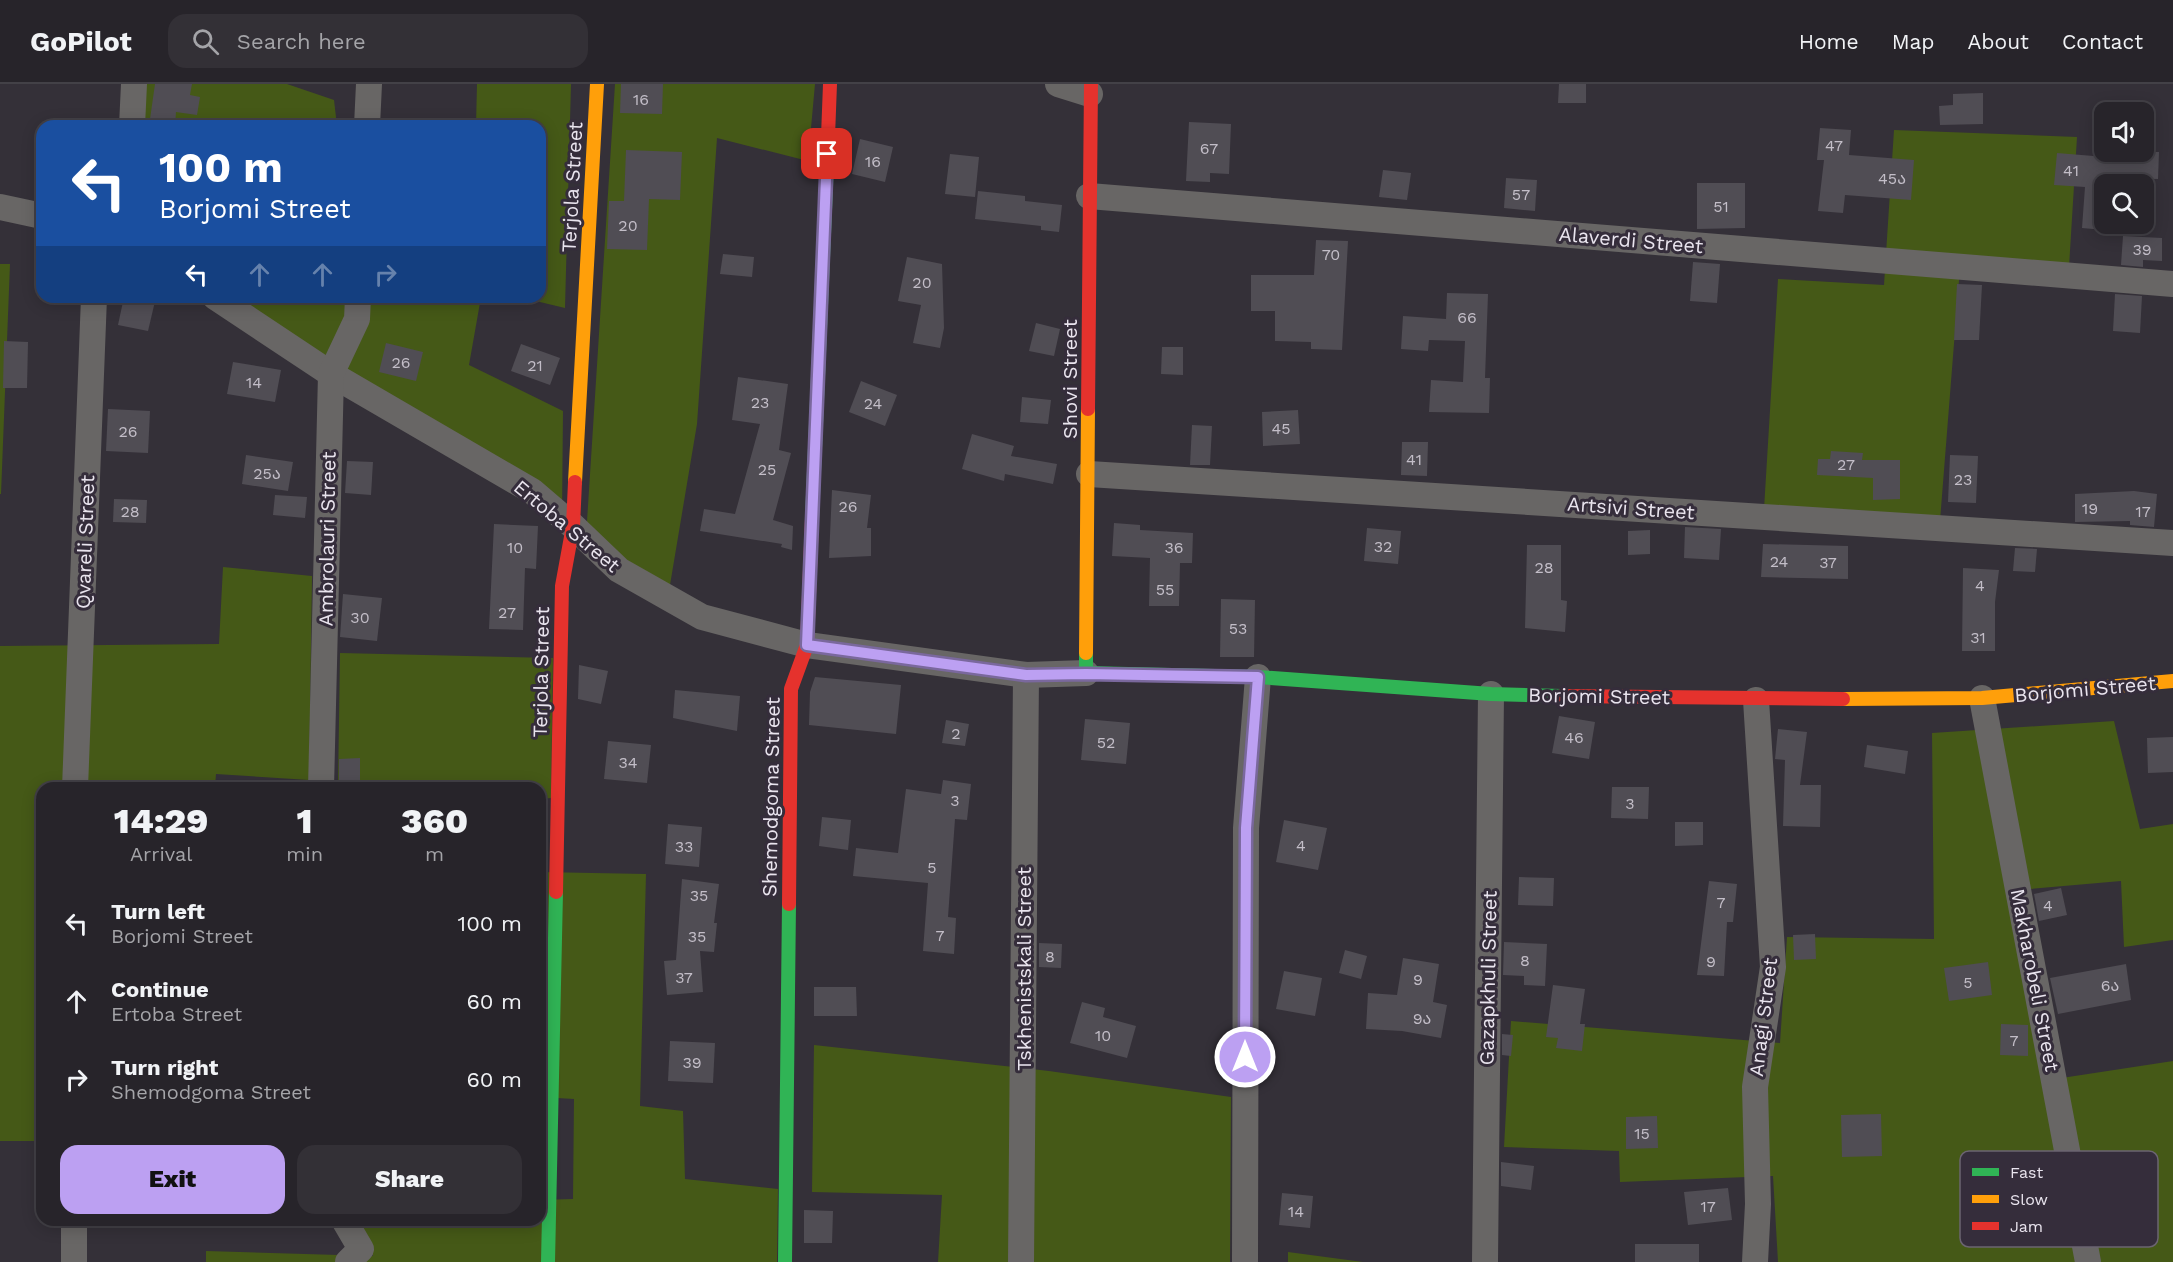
<!DOCTYPE html>
<html lang="en">
<head>
<meta charset="utf-8">
<style>
	body { margin:0; font-family:"Work Sans","Noto Sans Georgian",sans-serif; background:#333036; color:#f1f3f6; height:100vh; display:flex; flex-direction:column; font-size:22px; white-space:nowrap }
	* { box-sizing:border-box; margin:0 }
	p { font-size:20px; color:#a4a4a8 }
	.icon { flex:none; width:33px; height:33px; fill:none; stroke:currentColor; stroke-width:2; stroke-linecap:round; stroke-linejoin:round }
	.map { position:relative; flex:1; overflow:hidden }
	.drawer { position:absolute; left:36px; top:698px; width:510px; height:444px; display:flex; flex-direction:column; background:#27242a; border-radius:18px; box-shadow:0 3px 15px #0003,0 0 0 2px #434147 }
	.drawer>* { flex:none }
	.top-card { position:absolute; left:36px; top:36px; width:510px; height:183px; border-radius:18px; box-shadow:0 3px 15px #0003,0 0 0 2px #434147; background:#1a4fa0; color:#fff; overflow:hidden }
	.controls { position:absolute; left:2094px; top:18px; display:grid; gap:12px }
	.controls a { display:grid; place-items:center; width:60px; height:60px; border-radius:12px; background:#27242a; box-shadow:0 3px 15px #0003,0 0 0 2px #434147; font-size:30px }
	.pin { position:absolute; display:grid; place-items:center; width:51px; height:51px; color:#fff; margin:-26px; border-radius:12px; box-shadow:0 3px 9px #0006 }
	.me { position:absolute; width:66px; margin:-33px; rotate:0deg; stroke-linejoin:round; filter:drop-shadow(0 0 4px #0008) }
	.turn { display:flex; align-items:center; gap:21px; height:126px; padding:0 24px; font-size:27px }
	.turn .icon { width:78px; height:78px; stroke-width:2.5 }
	.turn b { display:block; font-size:42px; line-height:51px }
	.lanes { display:flex; align-items:center; height:57px; padding:0 24px; background:#0003; justify-content:center; gap:30px; direction:ltr }
	.lanes .off { opacity:.35 }
	.eta { display:flex; justify-content:space-evenly; align-items:center; height:102px; text-align:center }
	.eta b { font-size:36px; font-weight:800; line-height:42px }
	.action { display:flex; gap:12px; margin-top:auto; padding:12px 24px }
	.action a { flex:1; height:69px; border-radius:18px; background:#bca0f2; color:#111; font-size:24px; font-weight:800; line-height:69px; text-align:center }
	.action a+a { background:#333036; color:#f1f3f6 }
	ul { padding:0; list-style:none }
	li { display:flex; align-items:center; gap:18px; height:78px; padding:0 24px }
	li div { flex:1 }
	li b { display:block; font-size:22px }
	li em { font-style:normal }
	header { display:flex; align-items:center; gap:36px; box-sizing:border-box; height:84px; padding:0 30px; background:#27242a; border-bottom:2px solid #434147 }
	header strong { font-size:28px }
	nav { display:flex; gap:33px; margin-inline-start:auto; font-size:21px }
	.search { width:420px; height:54px; background:#333036; display:flex; align-items:center; gap:15px; box-sizing:border-box; padding:0 21px; border-radius:18px; color:#a4a4a8; font-size:22px }
	.map>svg:first-child { display:block }
	.green { fill:#455917 }
	.building { fill:#504d54 }
	.lines { fill:none; stroke-linecap:round; stroke-linejoin:round }
	.street { stroke:#686665; stroke-width:26 }
	.fast { stroke:#30b455; stroke-width:14 }
	.slow { stroke:#ff9f0a; stroke-width:14 }
	.jam { stroke:#e5322d; stroke-width:14 }
	.route-casing { stroke:#7a689d; stroke-width:15 }
	.route { stroke:#bca0f2; stroke-width:10 }
	.labels { text-anchor:middle; dominant-baseline:central; stroke-width:6; stroke-linejoin:round; paint-order:stroke }
	.number-label { font-size:16px; fill:#c3bec8 }
	.street-label { font-size:20px; fill:#e9e4ee; stroke:#352d3b }
	.key { fill:#352d3b; stroke:#6b6471; stroke-width:1.5 }
	.key-label { font-size:16px; fill:#e9e4ee }
</style>
</head>
<body>
<header>
<strong>GoPilot</strong>
<div class="search"><svg class="icon" aria-label="search" viewBox="0 0 24 24"><circle cx="10" cy="10" r="6"/><path d="M15 15l6 6"/></svg>Search here</div>
<nav><a>Home</a><a>Map</a><a>About</a><a>Contact</a></nav>
</header>
<div class="map">
<svg width="2173" height="1178" viewBox="0 0 2173 1178">
	<rect width="100%" height="100%" fill="#343038"/>
	<g class="green">
		<polygon points="142,0 287,0 334,16 337,42 139,42"/>
		<polygon points="477,0 571,0 565,224 519,213 540,213 540,42 476,42"/>
		<polygon points="615,0 815,0 808,77 717,54 697,340 670,501 586,453"/>
		<polygon points="1894,46 2077,53 2069,183 1961,171 1940,437 1764,425 1778,195 1884,201"/>
		<polygon points="0,180 10,180 1,410 0,410"/>
		<polygon points="219,213 481,213 469,281 563,327 562,431"/>
		<polygon points="223,483 312,492 309,696 216,690 215,703 42,704 42,1057 0,1057 0,562 219,560"/>
		<polygon points="340,569 553,574 551,714 540,715 540,704 338,704"/>
		<polygon points="2114,637 2140,745 2173,740 2173,856 2124,863 2121,797 2007,807 2042,997 2173,977 2173,1178 1778,1178 1773,1092 1620,1098 1619,1067 1504,1063 1511,937 1780,959 1787,853 1934,855 1932,649"/>
		<polygon points="540,788 646,790 640,1022 683,1027 685,1095 778,1105 777,1178 206,1178 206,1167 373,1172 356,1136 540,1136 540,1116 573,1115 574,1015 540,1013"/>
		<polygon points="814,961 1049,987 1231,1013 1230,1178 938,1178 942,1111 812,1108"/>
		<polygon points="1288,1168 1363,1178 1288,1178"/>
	</g>
	<g class="building">
		<polygon points="155,0 192,0 190,11 200,13 197,31 176,28 175,42 149,42"/>
		<polygon points="621,0 663,0 662,30 620,29"/>
		<polygon points="1559,0 1586,0 1586,19 1558,19"/>
		<polygon points="1983,9 1983,40 1940,41 1939,22 1953,21 1953,10"/>
		<polygon points="1189,38 1231,40 1229,90 1210,89 1210,98 1186,97"/>
		<polygon points="1820,44 1851,46 1849,71 1914,76 1911,116 1845,111 1843,129 1818,127 1824,76 1817,76"/>
		<polygon points="860,55 893,63 885,98 852,90"/>
		<polygon points="626,66 682,68 680,116 649,115 647,166 607,165 609,117 624,117"/>
		<polygon points="2118,68 2159,68 2158,95 2104,94 2104,146 2082,144 2085,103 2054,101 2057,69 2118,74"/>
		<polygon points="950,70 979,73 975,113 945,110"/>
		<polygon points="1383,86 1411,89 1407,116 1379,113"/>
		<polygon points="1506,94 1537,96 1535,127 1504,124"/>
		<polygon points="1697,99 1745,99 1745,144 1697,145"/>
		<polygon points="978,107 1025,112 1025,117 1062,121 1059,148 1041,146 1041,142 975,135"/>
		<polygon points="2123,152 2162,154 2162,177 2143,176 2143,183 2121,181"/>
		<polygon points="1316,156 1348,157 1342,266 1311,265 1311,258 1275,257 1275,227 1251,227 1251,191 1314,191"/>
		<polygon points="723,170 754,173 752,193 720,190"/>
		<polygon points="907,173 942,180 944,244 940,264 913,259 921,221 898,217"/>
		<polygon points="1693,178 1720,180 1717,219 1690,217"/>
		<polygon points="1957,200 1982,201 1979,256 1954,256"/>
		<polygon points="1447,209 1488,210 1485,294 1490,294 1489,329 1429,328 1431,296 1463,298 1465,257 1429,256 1428,267 1401,265 1403,232 1446,235"/>
		<polygon points="2115,210 2142,212 2140,249 2113,247"/>
		<polygon points="124,213 156,213 148,247 118,241"/>
		<polygon points="1036,239 1060,245 1054,272 1029,267"/>
		<polygon points="4,257 28,258 27,304 3,304"/>
		<polygon points="386,259 423,268 416,297 379,288"/>
		<polygon points="521,260 560,274 550,301 511,287"/>
		<polygon points="1162,263 1183,263 1183,291 1161,290"/>
		<polygon points="233,278 281,286 275,318 227,310"/>
		<polygon points="738,293 788,300 779,366 791,369 773,436 793,442 792,466 781,463 782,460 700,447 704,425 735,430 760,340 732,336"/>
		<polygon points="861,297 897,311 885,342 849,328"/>
		<polygon points="1022,313 1051,316 1048,340 1020,338"/>
		<polygon points="108,325 150,327 148,369 106,367"/>
		<polygon points="1298,326 1300,360 1263,362 1262,328"/>
		<polygon points="1192,341 1212,342 1210,381 1190,381"/>
		<polygon points="972,350 1014,362 1011,372 1057,380 1053,400 1005,390 1004,397 962,385"/>
		<polygon points="1402,358 1428,358 1427,392 1401,391"/>
		<polygon points="1831,367 1863,369 1862,376 1900,376 1900,415 1873,416 1873,394 1817,391 1818,375 1830,375"/>
		<polygon points="246,371 293,378 288,407 242,400"/>
		<polygon points="1950,371 1978,372 1976,419 1948,418"/>
		<polygon points="347,377 373,378 371,411 345,409"/>
		<polygon points="832,406 871,411 867,444 871,444 871,472 829,474"/>
		<polygon points="2134,407 2157,410 2154,443 2130,441 2130,437 2075,438 2075,410"/>
		<polygon points="275,411 307,413 305,434 273,431"/>
		<polygon points="114,415 147,416 146,439 113,438"/>
		<polygon points="1114,439 1140,441 1140,446 1193,449 1192,479 1180,479 1179,522 1149,522 1150,474 1112,472"/>
		<polygon points="494,440 538,442 536,485 525,484 523,546 489,545"/>
		<polygon points="1685,443 1721,445 1719,476 1684,474"/>
		<polygon points="1367,444 1401,447 1398,480 1364,477"/>
		<polygon points="1650,446 1650,470 1628,471 1628,447"/>
		<polygon points="1763,460 1848,462 1848,495 1761,493"/>
		<polygon points="1527,461 1561,461 1561,516 1567,517 1565,548 1525,544"/>
		<polygon points="2015,464 2037,465 2035,488 2013,487"/>
		<polygon points="1963,484 1999,486 1995,518 1995,567 1962,567"/>
		<polygon points="343,510 382,514 377,557 340,553"/>
		<polygon points="1221,515 1255,516 1254,573 1220,573"/>
		<polygon points="579,581 608,587 601,620 578,615"/>
		<polygon points="815,593 901,601 896,650 809,641 810,608"/>
		<polygon points="675,606 740,612 737,647 673,634"/>
		<polygon points="1559,632 1595,638 1589,675 1552,669"/>
		<polygon points="1085,635 1130,639 1126,680 1081,676"/>
		<polygon points="946,636 969,640 965,662 942,659"/>
		<polygon points="1778,645 1807,648 1800,701 1821,701 1820,743 1783,742 1785,676 1775,675"/>
		<polygon points="2173,653 2173,688 2148,689 2147,654"/>
		<polygon points="608,657 651,661 647,699 604,695"/>
		<polygon points="1867,661 1908,667 1905,690 1864,683"/>
		<polygon points="360,674 360,696 339,696 339,675"/>
		<polygon points="943,696 971,700 967,736 955,735 948,833 956,834 954,870 923,867 928,799 853,792 856,764 898,769 906,705 941,710"/>
		<polygon points="1612,703 1649,703 1648,735 1611,734"/>
		<polygon points="822,733 851,736 848,766 819,762"/>
		<polygon points="1284,736 1327,744 1318,786 1276,778"/>
		<polygon points="1675,738 1703,738 1703,761 1675,762"/>
		<polygon points="668,740 702,743 699,783 665,780"/>
		<polygon points="1519,793 1554,794 1553,822 1518,821"/>
		<polygon points="682,795 719,800 714,839 717,839 714,868 700,867 703,908 667,911 664,877 676,876"/>
		<polygon points="1709,797 1737,800 1733,838 1727,838 1724,892 1697,891"/>
		<polygon points="2061,804 2067,831 2039,837 2034,810"/>
		<polygon points="1815,850 1816,875 1794,876 1793,851"/>
		<polygon points="1504,858 1547,860 1545,902 1524,901 1524,892 1503,891"/>
		<polygon points="1039,859 1062,860 1061,884 1039,883"/>
		<polygon points="1345,866 1367,872 1361,895 1339,889"/>
		<polygon points="1403,874 1439,880 1433,918 1447,921 1441,954 1402,947 1366,945 1368,909 1397,911"/>
		<polygon points="1988,878 1992,911 1949,917 1944,884"/>
		<polygon points="2126,880 2131,916 2058,930 2050,894"/>
		<polygon points="1284,887 1322,894 1315,932 1276,925"/>
		<polygon points="1553,901 1585,905 1580,940 1585,940 1582,967 1556,964 1558,954 1546,953"/>
		<polygon points="814,903 856,903 857,932 814,932"/>
		<polygon points="1082,918 1105,924 1103,933 1136,942 1127,974 1070,959"/>
		<polygon points="2001,940 2028,941 2028,972 2000,971"/>
		<polygon points="1502,950 1513,951 1511,972 1502,971"/>
		<polygon points="670,957 715,959 713,999 668,997"/>
		<polygon points="1881,1030 1882,1072 1842,1073 1841,1031"/>
		<polygon points="1657,1032 1658,1064 1626,1065 1626,1033"/>
		<polygon points="1501,1078 1534,1082 1531,1106 1501,1102"/>
		<polygon points="1728,1104 1732,1136 1688,1141 1684,1108"/>
		<polygon points="1282,1109 1313,1112 1310,1144 1279,1141"/>
		<polygon points="804,1126 833,1127 832,1159 804,1159"/>
		<rect x="1635" y="1160" width="64" height="18"/>
	</g>
	<g class="lines">
		<g class="street">
			<polyline points="1058,0 1090,10"/>
			<polyline points="132,42 134,0"/>
			<polyline points="367,42 369,0"/>
			<polyline points="1089,112 2173,200"/>
			<polyline points="0,123 42,132"/>
			<polyline points="215,213 331,290 532,407 573,442 619,486 702,533 807,561 1026,591 1086,589"/>
			<polyline points="1089,390 2173,459"/>
			<polyline points="1982,614 2088,1178"/>
			<polyline points="75,704 94,213"/>
			<polyline points="321,704 331,290 357,235 358,213"/>
			<polyline points="74,1136 74,1178"/>
			<polyline points="344,1136 361,1165 348,1178"/>
			<polyline points="1021,1178 1026,591"/>
			<polyline points="1245,1178 1246,744 1258,593"/>
			<polyline points="1485,1178 1491,610"/>
			<polyline points="1755,1178 1758,1120 1755,1003 1773,883 1756,616"/>
		</g>
		<g class="fast">
			<polyline points="812,435 827,79"/>
			<polyline points="1086,569 1086,589 1258,593 1491,610 1562,612"/>
			<polyline points="548,1178 556,808"/>
			<polyline points="785,1178 789,820"/>
		</g>
		<g class="slow">
			<polyline points="575,398 597,0"/>
			<polyline points="1086,569 1088,325"/>
			<polyline points="1843,615 1982,614 2173,597"/>
		</g>
		<g class="jam">
			<polyline points="827,79 830,0"/>
			<polyline points="1088,325 1091,0"/>
			<polyline points="1562,612 1843,615"/>
			<polyline points="556,808 562,502 573,442 575,398"/>
			<polyline points="789,820 791,605 807,561 812,435"/>
		</g>
	</g>
	<g class="lines">
		<defs>
			<polyline id="route" points="827,70 807,561 1026,591 1086,590 1258,593 1246,744 1245,973"/>
		</defs>
		<use href="#route" class="route-casing"/>
		<use href="#route" class="route"/>
	</g>
	<g class="labels">
		<g class="number-label">
			<text x="641" y="15">16</text>
			<text x="1834" y="61">47</text>
			<text x="1209" y="64">67</text>
			<text x="873" y="77">16</text>
			<text x="2071" y="86">41</text>
			<text x="1892" y="94">45ა</text>
			<text x="1521" y="110">57</text>
			<text x="1721" y="122">51</text>
			<text x="628" y="141">20</text>
			<text x="2142" y="165">39</text>
			<text x="1331" y="170">70</text>
			<text x="922" y="198">20</text>
			<text x="1467" y="233">66</text>
			<text x="401" y="278">26</text>
			<text x="535" y="281">21</text>
			<text x="254" y="298">14</text>
			<text x="760" y="318">23</text>
			<text x="873" y="319">24</text>
			<text x="1281" y="344">45</text>
			<text x="128" y="347">26</text>
			<text x="1414" y="375">41</text>
			<text x="1846" y="380">27</text>
			<text x="767" y="385">25</text>
			<text x="267" y="389">25ა</text>
			<text x="1963" y="395">23</text>
			<text x="848" y="422">26</text>
			<text x="2090" y="424">19</text>
			<text x="130" y="427">28</text>
			<text x="2143" y="427">17</text>
			<text x="1383" y="462">32</text>
			<text x="515" y="463">10</text>
			<text x="1174" y="463">36</text>
			<text x="1779" y="477">24</text>
			<text x="1828" y="478">37</text>
			<text x="1544" y="483">28</text>
			<text x="1980" y="501">4</text>
			<text x="1165" y="505">55</text>
			<text x="507" y="528">27</text>
			<text x="360" y="533">30</text>
			<text x="1238" y="544">53</text>
			<text x="1978" y="553">31</text>
			<text x="956" y="649">2</text>
			<text x="1574" y="653">46</text>
			<text x="1106" y="658">52</text>
			<text x="628" y="678">34</text>
			<text x="955" y="716">3</text>
			<text x="1630" y="719">3</text>
			<text x="1301" y="761">4</text>
			<text x="684" y="762">33</text>
			<text x="932" y="783">5</text>
			<text x="699" y="811">35</text>
			<text x="1721" y="818">7</text>
			<text x="2048" y="821">4</text>
			<text x="940" y="851">7</text>
			<text x="697" y="852">35</text>
			<text x="1050" y="872">8</text>
			<text x="1525" y="876">8</text>
			<text x="1711" y="877">9</text>
			<text x="684" y="893">37</text>
			<text x="1418" y="895">9</text>
			<text x="1968" y="898">5</text>
			<text x="2110" y="901">6ა</text>
			<text x="1422" y="934">9ა</text>
			<text x="1103" y="951">10</text>
			<text x="2014" y="956">7</text>
			<text x="692" y="978">39</text>
			<text x="1642" y="1049">15</text>
			<text x="1708" y="1122">17</text>
			<text x="1296" y="1127">14</text>
		</g>
		<g class="street-label">
			<text transform="translate(572 103) rotate(-87)">Terjola Street</text>
			<text transform="translate(1631 156) rotate(5)">Alaverdi Street</text>
			<text transform="translate(1070 295) rotate(-90)">Shovi Street</text>
			<text transform="translate(1631 424) rotate(4)">Artsivi Street</text>
			<text transform="translate(567 442) rotate(40)">Ertoba Street</text>
			<text transform="translate(327 455) rotate(-89)">Ambrolauri Street</text>
			<text transform="translate(85 458) rotate(-88)">Qvareli Street</text>
			<text transform="translate(541 588) rotate(-89)">Terjola Street</text>
			<text transform="translate(2085 605) rotate(-5)">Borjomi Street</text>
			<text transform="translate(1599 612) rotate(1)">Borjomi Street</text>
			<text transform="translate(771 713) rotate(-89)">Shemodgoma Street</text>
			<text transform="translate(1024 885) rotate(-90)">Tskhenistskali Street</text>
			<text transform="translate(1488 894) rotate(-89)">Gazapkhuli Street</text>
			<text transform="translate(2035 896) rotate(79)">Makharobeli Street</text>
			<text transform="translate(1763 933) rotate(-83)">Anagi Street</text>
		</g>
	</g>
	<rect x="1960" y="1067" width="198" height="96" rx="9" class="key"/>
	<rect x="1972" y="1084" width="27" height="8" fill="#30b455"/>
	<rect x="1972" y="1111" width="27" height="8" fill="#ff9f0a"/>
	<rect x="1972" y="1138" width="27" height="8" fill="#e5322d"/>
	<g class="key-label">
		<text x="2010" y="1094">Fast</text>
		<text x="2010" y="1121">Slow</text>
		<text x="2010" y="1148">Jam</text>
	</g>
</svg>
<div class="controls">
<a><svg class="icon" aria-label="sound" viewBox="0 0 24 24"><path d="M4 9h4l5-4v14l-5-4H4zM17 9q2 3 0 6"/></svg></a>
<a><svg class="icon" aria-label="search" viewBox="0 0 24 24"><circle cx="10" cy="10" r="6"/><path d="M15 15l6 6"/></svg></a>
</div>
<div class="pin" style="left:827px;top:70px;background:#d93025"><svg class="icon" aria-label="arrive" viewBox="0 0 24 24"><path d="M6 21V4h12l-3 4 3 4H6"/></svg></div>
<svg class="me" style="left:1245px;top:973px" viewBox="-20 -20 40 40"><circle r="17" fill="#bca0f2" stroke="#fff" stroke-width="3"/><path d="M0-11L8 9 0 5-8 9z" fill="#fff"/></svg>
<div class="top-card">
<div class="turn"><svg class="icon" aria-label="left" viewBox="0 0 24 24"><path d="M17 20v-9H6M10 6l-5 5 5 5"/></svg><div><b>100 m</b>Borjomi Street</div></div>
<div class="lanes"><svg class="icon" aria-label="left" viewBox="0 0 24 24"><path d="M17 20v-9H6M10 6l-5 5 5 5"/></svg><svg class="icon off" aria-label="ahead" viewBox="0 0 24 24"><path d="M12 20V5M6 11l6-6 6 6"/></svg><svg class="icon off" aria-label="ahead" viewBox="0 0 24 24"><path d="M12 20V5M6 11l6-6 6 6"/></svg><svg class="icon off" aria-label="right" viewBox="0 0 24 24"><path d="M7 20v-9h11M14 6l5 5-5 5"/></svg></div>
</div>
<section class="drawer">
<div class="eta">
<div><b>14:29</b><p>Arrival</p></div>
<div><b>1</b><p>min</p></div>
<div><b>360</b><p>m</p></div>
</div>
<ul>
<li><svg class="icon" aria-label="left" viewBox="0 0 24 24"><path d="M17 20v-9H6M10 6l-5 5 5 5"/></svg><div><b>Turn left</b><p>Borjomi Street</p></div><em>100 m</em></li>
<li><svg class="icon" aria-label="ahead" viewBox="0 0 24 24"><path d="M12 20V5M6 11l6-6 6 6"/></svg><div><b>Continue</b><p>Ertoba Street</p></div><em>60 m</em></li>
<li><svg class="icon" aria-label="right" viewBox="0 0 24 24"><path d="M7 20v-9h11M14 6l5 5-5 5"/></svg><div><b>Turn right</b><p>Shemodgoma Street</p></div><em>60 m</em></li>
</ul>
<div class="action"><a>Exit</a><a>Share</a></div>
</section>
</div>
</body>
</html>
